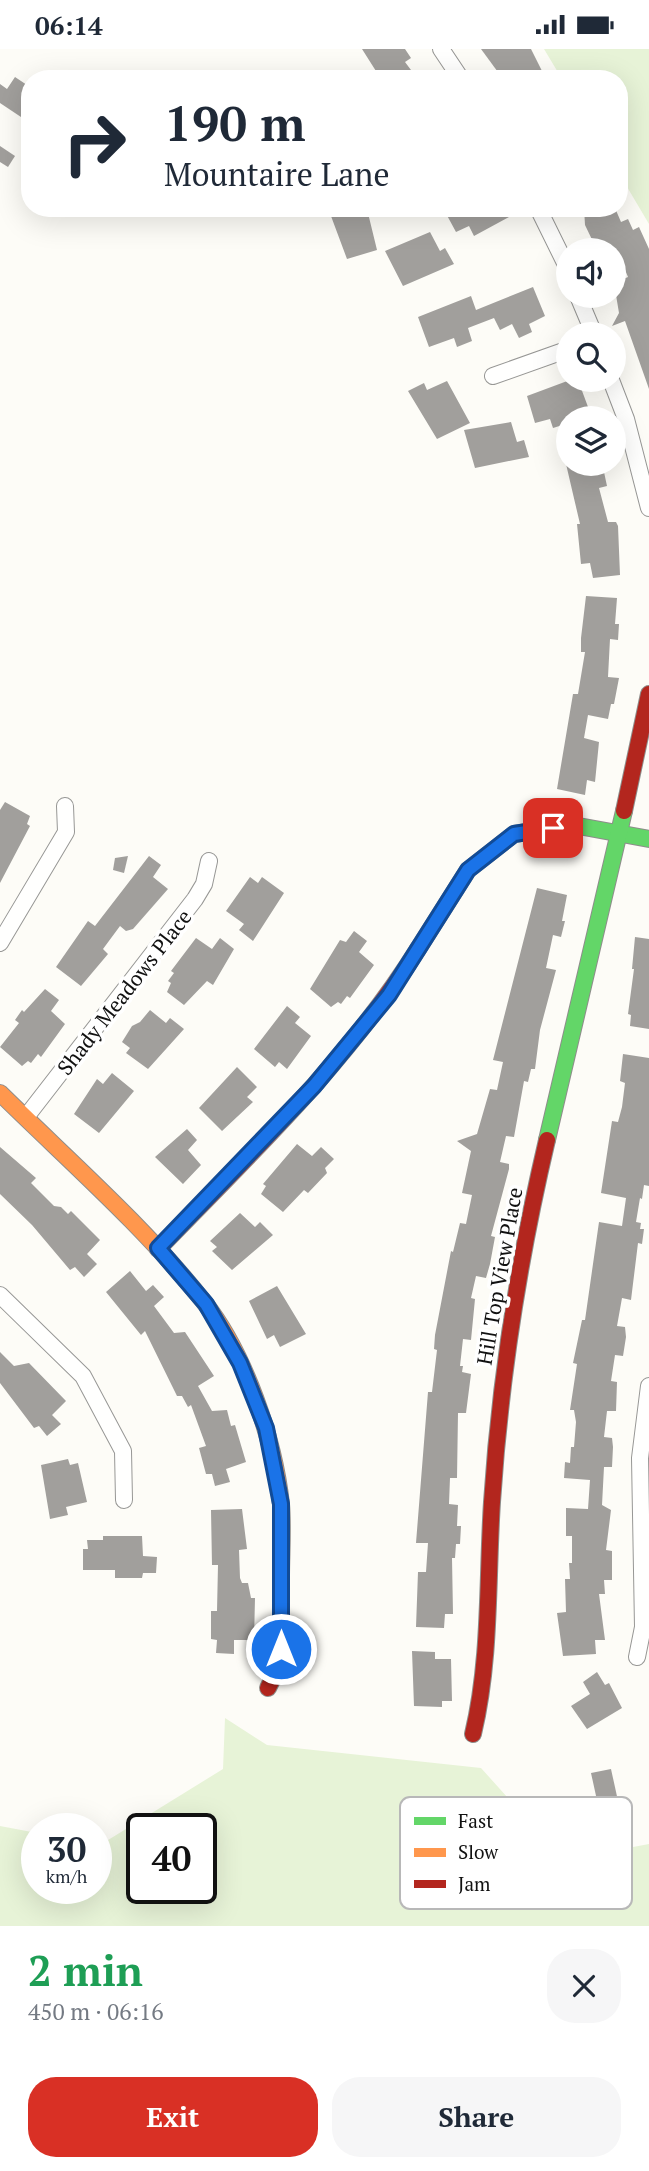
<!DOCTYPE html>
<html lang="en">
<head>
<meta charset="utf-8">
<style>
	body { margin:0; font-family:"PT Serif",serif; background:#f6f6f7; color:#1f2937; height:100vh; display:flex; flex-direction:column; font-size:26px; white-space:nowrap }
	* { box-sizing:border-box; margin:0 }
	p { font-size:23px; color:#747a83 }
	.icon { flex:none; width:38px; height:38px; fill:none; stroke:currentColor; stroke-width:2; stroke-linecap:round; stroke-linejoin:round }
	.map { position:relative; height:1877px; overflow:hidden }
	.sheet { display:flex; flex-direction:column; background:#fff; flex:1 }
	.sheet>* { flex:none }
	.guide { position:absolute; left:21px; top:21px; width:607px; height:147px; border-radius:28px; box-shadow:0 7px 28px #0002; background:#fff; color:#1f2937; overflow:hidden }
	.buttons { position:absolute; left:556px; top:189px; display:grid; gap:14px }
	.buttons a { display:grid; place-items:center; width:70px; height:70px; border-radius:50%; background:#fff; box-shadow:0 7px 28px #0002; font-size:35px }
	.speed { position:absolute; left:21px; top:1764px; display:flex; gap:14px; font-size:35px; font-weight:700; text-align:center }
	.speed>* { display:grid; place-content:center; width:91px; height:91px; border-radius:50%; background:#fff; box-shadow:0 7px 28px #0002; line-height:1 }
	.speed small { font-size:18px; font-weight:400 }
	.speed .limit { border:4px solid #111; border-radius:10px; background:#fff; color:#111 }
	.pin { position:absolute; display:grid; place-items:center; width:60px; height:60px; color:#fff; margin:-30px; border-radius:14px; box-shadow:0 4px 10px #0006 }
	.me { position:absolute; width:77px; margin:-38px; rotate:0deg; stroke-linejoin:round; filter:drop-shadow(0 0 5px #0008) }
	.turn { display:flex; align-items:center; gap:24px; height:147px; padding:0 28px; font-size:32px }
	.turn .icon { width:91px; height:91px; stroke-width:2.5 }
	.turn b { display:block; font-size:49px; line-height:60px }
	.round { display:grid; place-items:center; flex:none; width:74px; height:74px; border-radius:28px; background:#f6f6f7 }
	.headline { display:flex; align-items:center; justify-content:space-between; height:119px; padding:0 28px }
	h1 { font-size:42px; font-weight:600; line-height:52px; color:#1e9e55 }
	.action { display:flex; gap:14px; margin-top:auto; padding:14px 28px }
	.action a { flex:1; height:80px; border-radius:28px; background:#d93025; color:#fff; font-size:28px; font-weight:600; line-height:80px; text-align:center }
	.action a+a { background:#f6f6f7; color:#1f2937 }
	.status { display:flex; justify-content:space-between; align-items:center; height:49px; padding:0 35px; background:#fff; direction:ltr }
	.status svg { height:19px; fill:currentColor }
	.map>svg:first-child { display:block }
	.green { fill:#e7f3d7; fill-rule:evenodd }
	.building { fill:#a19f9c }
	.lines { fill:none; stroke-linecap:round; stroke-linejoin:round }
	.street-casing { stroke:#979795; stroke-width:18 }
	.fast-casing { stroke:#8e8d8b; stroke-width:18 }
	.slow-casing { stroke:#8e8d8b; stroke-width:18 }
	.jam-casing { stroke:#8e8d8b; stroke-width:18 }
	.street { stroke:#fffffe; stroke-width:16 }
	.fast { stroke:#63d668; stroke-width:16 }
	.slow { stroke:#ff974d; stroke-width:16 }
	.jam { stroke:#b3261e; stroke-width:16 }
	.route-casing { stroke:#114b97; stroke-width:18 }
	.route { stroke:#1a73e8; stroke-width:12 }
	.labels { text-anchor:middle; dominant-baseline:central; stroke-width:7; stroke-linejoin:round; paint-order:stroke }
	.street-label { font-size:21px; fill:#111; stroke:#fff }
	.key { fill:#fff; stroke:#b8b8b8; stroke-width:2 }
	.key-label { font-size:19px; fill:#111 }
</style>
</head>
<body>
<div class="status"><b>06:14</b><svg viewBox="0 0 49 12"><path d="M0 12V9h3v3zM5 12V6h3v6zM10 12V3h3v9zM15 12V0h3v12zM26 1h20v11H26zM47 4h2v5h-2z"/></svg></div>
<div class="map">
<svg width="649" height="1877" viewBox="0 0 649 1877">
	<rect width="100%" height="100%" fill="#fdfcf7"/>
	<g class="green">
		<polygon points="544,0 649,0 649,175 620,126 620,30 562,30"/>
		<path d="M225,1669L267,1696L481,1719L564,1811L649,1795V1877H0V1777L37,1784V1839H96V1795L100,1796L223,1720ZM142,1780H201V1839H142Z"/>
	</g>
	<g class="building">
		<polygon points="362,0 405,0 411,9 405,13 414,25 407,30 381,30"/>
		<polygon points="481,0 531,0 546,30 503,30"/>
		<polygon points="15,28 30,38 30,47 25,54 30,57 30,74 0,54 0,35 7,40"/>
		<polygon points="0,97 15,107 8,118 0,113"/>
		<polygon points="328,159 358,159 359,163 367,160 377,201 347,210"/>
		<polygon points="443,159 504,159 509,168 474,187 469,177 456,183"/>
		<polygon points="584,159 615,159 621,173 628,170 633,181 639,178 649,200 649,340 625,272 612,277 619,264 614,234 628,228 619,206 614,208 614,201 597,201 585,176"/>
		<polygon points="430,183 440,202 445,199 454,215 403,237 385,202"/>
		<polygon points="533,238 545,267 529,275 532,283 519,289 512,275 500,281 494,269 468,279 472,292 457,298 454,289 429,298 418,268 471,247 476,261"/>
		<polygon points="570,331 578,331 591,366 569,369 569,374 553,379 550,370 535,374 527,347"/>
		<polygon points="447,332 470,374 437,390 408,342 424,334 427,341"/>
		<polygon points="511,373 517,393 524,391 529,408 475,419 464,381"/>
		<polygon points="566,415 600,415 604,423 607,437 599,439 608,473 616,473 618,477 620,526 593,529 590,514 581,515 577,475 580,475"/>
		<polygon points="586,547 617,549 615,575 619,575 618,591 610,590 608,628 619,629 614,655 611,655 608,670 588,666 584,689 599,693 595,733 587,731 585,746 557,740 573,645 578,645 585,603 581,603 581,589"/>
		<polygon points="5,753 30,767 27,775 30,777 0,834 0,761"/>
		<polygon points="128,807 124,824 113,821 115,809"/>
		<polygon points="149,807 161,816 153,828 168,840 133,880 126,882 120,877 103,900 108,905 81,937 56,918 88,872 95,877"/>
		<polygon points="250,828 258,834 262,828 284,844 253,892 239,881 244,875 226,862"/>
		<polygon points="537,839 567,846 562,872 565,872 561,888 553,886 546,919 556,921 540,981 535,1020 531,1020 528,1033 524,1032 514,1088 506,1087 500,1113 509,1115 509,1120 491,1187 495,1188 490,1215 486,1229 476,1227 471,1249 475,1250 471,1291 463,1290 460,1317 463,1317 462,1323 471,1325 466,1364 458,1364 457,1429 450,1429 449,1455 458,1456 457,1477 461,1477 460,1495 456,1495 455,1509 452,1509 453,1565 445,1565 444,1579 416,1578 418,1523 426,1523 428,1494 416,1494 428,1343 432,1343 437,1301 434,1300 435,1286 451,1202 453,1203 460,1174 466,1175 472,1146 462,1144 471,1102 457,1092 477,1085 490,1040 497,1041 503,1013 493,1011"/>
		<polygon points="354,882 367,892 359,903 374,916 350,949 347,947 341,955 338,953 331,958 310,940 340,891 346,893"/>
		<polygon points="635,888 649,890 649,980 630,977 631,966 628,965 634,920 632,920"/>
		<polygon points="196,889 212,900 220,889 234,900 213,936 207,932 184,956 167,943 171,934 168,932 174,924 171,922"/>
		<polygon points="45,940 59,951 51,962 65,975 41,1008 38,1005 31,1014 28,1012 22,1017 0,998 19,974 15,971 22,961 24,963"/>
		<polygon points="287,957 300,968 295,974 311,987 287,1020 279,1013 275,1018 254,1000"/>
		<polygon points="150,961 166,974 170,969 184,980 148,1020 126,1004 130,999 122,993 132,977 140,973"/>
		<polygon points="623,1005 649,1009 649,1137 644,1136 642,1150 640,1149 636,1173 641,1174 640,1180 644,1180 642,1195 638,1194 631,1251 622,1249 617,1277 625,1278 626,1288 623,1307 615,1306 611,1332 617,1333 616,1362 607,1362 604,1388 612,1389 613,1398 612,1418 604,1418 602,1456 611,1461 606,1501 612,1502 612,1531 604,1531 605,1545 599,1545 605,1591 595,1591 596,1605 563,1607 557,1564 566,1563 565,1530 570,1530 569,1514 572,1514 572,1487 566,1487 566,1459 588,1460 590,1431 564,1429 565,1413 570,1414 571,1398 574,1398 576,1373 574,1361 570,1361 577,1315 573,1314 582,1271 585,1271 599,1173 622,1177 626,1149 601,1144 612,1072 618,1073 622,1058 625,1034 620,1032"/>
		<polygon points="237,1018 257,1038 247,1048 253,1053 222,1082 199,1059"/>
		<polygon points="112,1024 134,1042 99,1084 74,1065 97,1030 103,1035"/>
		<polygon points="187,1080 197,1091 188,1101 201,1116 183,1135 155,1108"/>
		<polygon points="297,1095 312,1107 321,1098 334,1110 325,1119 327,1124 308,1144 304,1141 283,1163 261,1145 266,1137 263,1135"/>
		<polygon points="0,1098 36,1129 31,1134 54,1157 61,1158 68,1165 71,1162 100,1191 87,1205 97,1215 84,1228 75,1218 70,1221 32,1176 0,1145"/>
		<polygon points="240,1164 255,1178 260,1173 273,1186 232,1221 212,1202 217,1198 210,1192"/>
		<polygon points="130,1222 146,1242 153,1236 164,1248 154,1257 174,1284 185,1283 214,1327 198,1337 212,1362 227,1361 231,1377 235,1376 246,1413 226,1420 230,1433 215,1437 212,1425 206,1425 199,1399 206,1397 191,1356 188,1358 182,1347 177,1347 145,1282 141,1286 106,1243"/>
		<polygon points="277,1237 306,1285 280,1298 274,1286 267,1290 249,1252"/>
		<polygon points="0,1303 14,1317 29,1314 66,1352 52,1366 61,1375 47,1387 39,1377 34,1379 0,1334"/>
		<polygon points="68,1410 70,1416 78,1414 87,1453 66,1458 68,1466 50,1470 41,1416"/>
		<polygon points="242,1460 247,1500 239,1501 240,1529 242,1534 248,1534 251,1549 255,1549 254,1591 234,1591 234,1605 216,1604 217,1591 211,1590 211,1562 217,1562 218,1516 212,1516 211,1461"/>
		<polygon points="103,1487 142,1487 143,1507 157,1508 156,1524 143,1524 142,1529 115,1529 115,1521 83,1521 83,1500 88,1500 87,1491 103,1491"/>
		<polygon points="412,1602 435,1603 435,1610 451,1610 452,1652 442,1652 442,1658 414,1657"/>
		<polygon points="597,1623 605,1636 609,1634 622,1659 587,1680 571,1657 590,1645 583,1633"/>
		<polygon points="611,1720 620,1761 600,1765 591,1724"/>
	</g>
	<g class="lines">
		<defs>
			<g id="street">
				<polyline points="441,0 461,30"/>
				<polyline points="538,159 569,222"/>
				<polyline points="578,247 594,285"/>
				<polyline points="493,327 569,300"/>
				<polyline points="611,331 626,370 649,459"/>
				<polyline points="0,894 66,783 65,757"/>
				<polyline points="26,1068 195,850 204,835 209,812"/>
				<polyline points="0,1246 83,1327 123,1402 124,1451"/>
				<polyline points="637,1608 643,1578 640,1409 649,1337"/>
			</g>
			<g id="fast">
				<polyline points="418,900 468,821 514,785 573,776 649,790"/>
				<polyline points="547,1091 624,762"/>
			</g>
			<path id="slow" d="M0,1044C69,1112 144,1177 204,1253C245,1305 274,1390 281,1455C283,1479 281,1505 281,1529"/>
			<g id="jam">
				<polyline points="624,762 649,645"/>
				<path d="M158,1200C250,1105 347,1013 418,900"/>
				<polyline points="268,1639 281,1613 281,1529"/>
				<path d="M473,1685C491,1610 487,1530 492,1453C500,1330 519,1210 547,1091"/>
			</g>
		</defs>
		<use href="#street" class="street-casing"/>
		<use href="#fast" class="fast-casing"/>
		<use href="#slow" class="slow-casing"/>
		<use href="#jam" class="jam-casing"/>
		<use href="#street" class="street"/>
		<use href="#fast" class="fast"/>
		<use href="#slow" class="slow"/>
		<use href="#jam" class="jam"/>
	</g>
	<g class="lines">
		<defs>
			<polyline id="route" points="281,1600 281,1455 266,1379 240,1314 206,1255 158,1199 314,1037 389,946 468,821 514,785 553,779"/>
		</defs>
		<use href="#route" class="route-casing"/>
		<use href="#route" class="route"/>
	</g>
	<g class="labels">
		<g class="street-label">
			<text transform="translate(124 943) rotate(-52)">Shady Meadows Place</text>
			<text transform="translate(499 1227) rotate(-80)">Hill Top View Place</text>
		</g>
	</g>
	<rect x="400" y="1748" width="232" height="112" rx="10" class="key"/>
	<rect x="414" y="1768" width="32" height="8" fill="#63d668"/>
	<rect x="414" y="1799" width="32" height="9" fill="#ff974d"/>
	<rect x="414" y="1831" width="32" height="8" fill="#b3261e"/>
	<g class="key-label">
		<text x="458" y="1779">Fast</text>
		<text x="458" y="1810">Slow</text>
		<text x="458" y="1842">Jam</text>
	</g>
</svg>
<div class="buttons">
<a><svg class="icon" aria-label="sound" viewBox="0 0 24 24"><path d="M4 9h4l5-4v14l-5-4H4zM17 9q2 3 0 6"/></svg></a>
<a><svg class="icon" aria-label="search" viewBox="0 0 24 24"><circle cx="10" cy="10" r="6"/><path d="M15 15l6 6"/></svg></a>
<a><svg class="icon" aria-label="layers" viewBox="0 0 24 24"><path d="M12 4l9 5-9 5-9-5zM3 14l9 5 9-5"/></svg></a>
</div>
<div class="speed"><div>30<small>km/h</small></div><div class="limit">40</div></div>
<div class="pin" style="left:553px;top:779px;background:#d93025"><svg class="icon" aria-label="arrive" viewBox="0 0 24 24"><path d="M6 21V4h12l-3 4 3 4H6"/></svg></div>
<svg class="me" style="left:281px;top:1600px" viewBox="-20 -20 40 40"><circle r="17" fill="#1a73e8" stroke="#fff" stroke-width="3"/><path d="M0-11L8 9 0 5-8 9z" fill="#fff"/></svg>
<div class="guide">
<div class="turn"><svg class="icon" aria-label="right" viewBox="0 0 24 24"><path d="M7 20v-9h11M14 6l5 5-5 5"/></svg><div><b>190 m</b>Mountaire Lane</div></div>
</div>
</div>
<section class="sheet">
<div class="headline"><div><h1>2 min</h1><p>450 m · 06:16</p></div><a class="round"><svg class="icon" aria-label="close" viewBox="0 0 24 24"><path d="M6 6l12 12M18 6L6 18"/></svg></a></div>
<div class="action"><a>Exit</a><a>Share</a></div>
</section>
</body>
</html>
